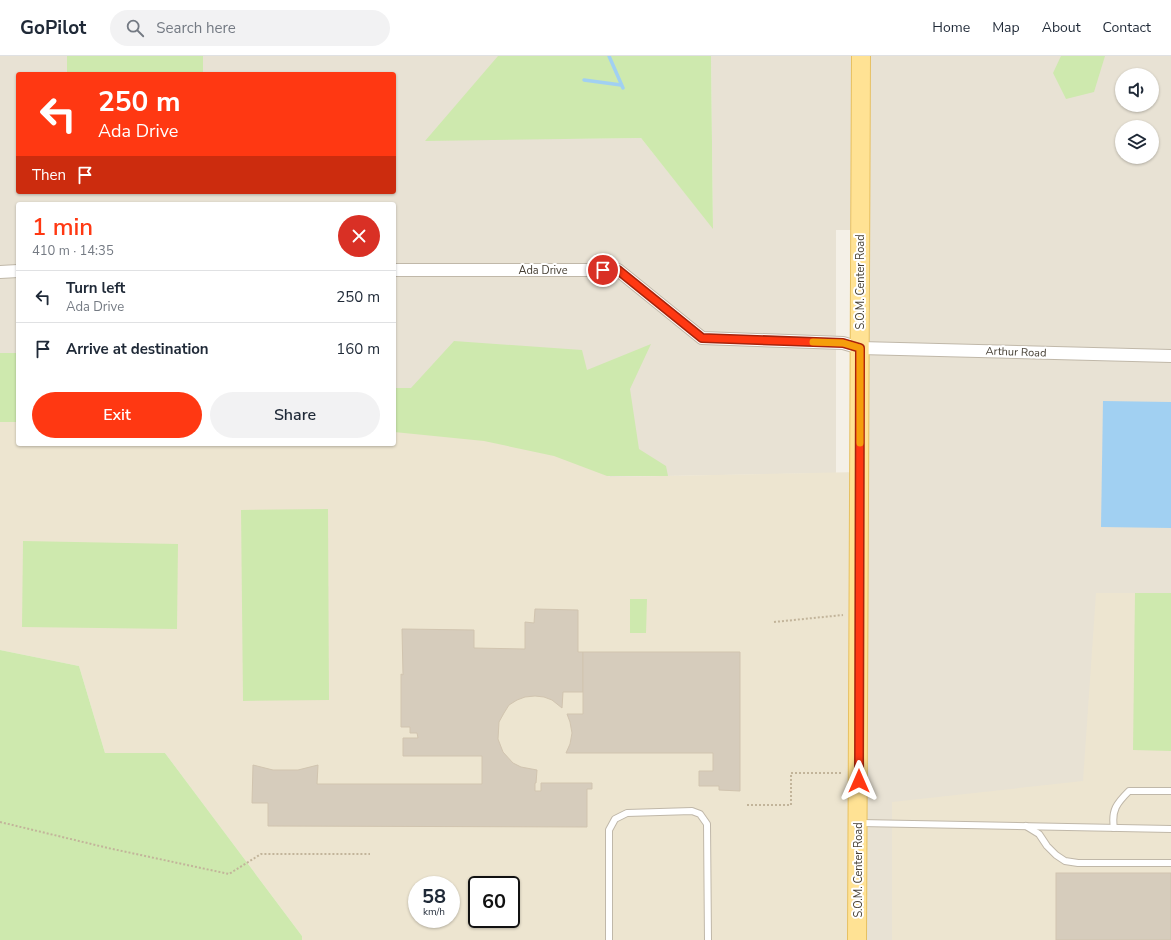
<!DOCTYPE html>
<html lang="en">
<head>
<meta charset="utf-8">
<style>
	body { margin:0; font-family:"Nunito Sans",sans-serif; background:#f2f2f3; color:#1f2937; height:100vh; display:flex; flex-direction:column; font-size:15px; white-space:nowrap }
	* { box-sizing:border-box; margin:0 }
	p { font-size:13px; color:#747a83 }
	.icon { flex:none; width:22px; height:22px; fill:none; stroke:currentColor; stroke-width:2; stroke-linecap:round; stroke-linejoin:round }
	.map { position:relative; flex:1; overflow:hidden }
	.side { position:absolute; left:16px; top:146px; width:380px; height:244px; display:flex; flex-direction:column; background:#fff; border-radius:4px; box-shadow:0 1px 3px #0004 }
	.side>* { flex:none }
	.top-card { position:absolute; left:16px; top:16px; width:380px; height:122px; border-radius:4px; box-shadow:0 1px 3px #0004; background:#ff3812; color:#fff; overflow:hidden }
	.controls { position:absolute; left:1115px; top:12px; display:grid; gap:8px }
	.controls a { display:grid; place-items:center; width:44px; height:44px; border-radius:50%; background:#fff; box-shadow:0 1px 3px #0004; font-size:20px }
	.speed { position:absolute; left:408px; top:820px; display:flex; gap:8px; font-size:20px; font-weight:700; text-align:center }
	.speed>* { display:grid; place-content:center; width:52px; height:52px; border-radius:50%; background:#fff; box-shadow:0 1px 3px #0004; line-height:1 }
	.speed small { font-size:10px; font-weight:400 }
	.speed .limit { border:2px solid #111; border-radius:6px; background:#fff; color:#111 }
	.pin { position:absolute; display:grid; place-items:center; width:34px; height:34px; color:#fff; margin:-17px; border:2px solid #fff; border-radius:50%; box-shadow:0 1px 4px #0007 }
	.me { position:absolute; width:44px; margin:-22px; rotate:0deg; stroke-linejoin:round; filter:drop-shadow(0 0 3px #0008) }
	.turn { display:flex; align-items:center; gap:14px; height:84px; padding:0 16px; font-size:18px }
	.turn .icon { width:52px; height:52px; stroke-width:2.5 }
	.turn b { display:block; font-size:28px; line-height:34px }
	.then { display:flex; align-items:center; height:38px; padding:0 16px; background:#0003; gap:8px; font-size:15px }
	.round { display:grid; place-items:center; flex:none; width:42px; height:42px; border-radius:21px; background:#f2f2f3 }
	.head { display:flex; align-items:center; justify-content:space-between; height:68px; padding:0 16px }
	h1 { font-size:24px; font-weight:600; line-height:30px; color:#ff3812 }
	.action { display:flex; gap:8px; margin-top:auto; padding:8px 16px }
	.action a { flex:1; height:46px; border-radius:24px; background:#ff3812; color:#fff; font-size:16px; font-weight:600; line-height:46px; text-align:center }
	.action a+a { background:#f2f2f3; color:#1f2937 }
	ul { padding:0; list-style:none }
	li { display:flex; align-items:center; gap:12px; height:52px; padding:0 16px; border-top:1px solid #e0e1e3 }
	li div { flex:1 }
	li b { display:block; font-size:15px }
	li em { font-style:normal }
	header { display:flex; align-items:center; gap:24px; box-sizing:border-box; height:56px; padding:0 20px; background:#fff; border-bottom:1px solid #e0e1e3 }
	header strong { font-size:19px }
	nav { display:flex; gap:22px; margin-inline-start:auto; font-size:14px }
	.search { width:280px; height:36px; background:#f2f2f3; display:flex; align-items:center; gap:10px; box-sizing:border-box; padding:0 14px; border-radius:22px; color:#747a83; font-size:15px }
	.map>svg:first-child { display:block }
	.residential { fill:#e8e2d4; fill-rule:evenodd }
	.education { fill:#ede5d0; fill-rule:evenodd }
	.green { fill:#cee9ae }
	.water { fill:#a1d0f2 }
	.lines { fill:none; stroke-linecap:round; stroke-linejoin:round }
	.stream { stroke:#a1d0f2; stroke-width:3.5 }
	.building { fill:#d6ccbc; stroke:#d1c4af }
	.service-casing { stroke:#c0b8a9; stroke-width:8 }
	.minor-casing { stroke:#c0b8a9; stroke-width:14 }
	.primary-casing { stroke:#e7c061; stroke-width:20 }
	.path { stroke:#c2b49a; stroke-width:2; stroke-dasharray:2 2; stroke-linecap:butt }
	.service { stroke:#fff; stroke-width:6 }
	.minor { stroke:#fff; stroke-width:12 }
	.primary { stroke:#ffe294; stroke-width:18 }
	.route-casing { stroke:#a6240c; stroke-width:10 }
	.route { stroke:#ff3812; stroke-width:7 }
	.slow { stroke:#f59e0b; stroke-width:7 }
	.labels { text-anchor:middle; dominant-baseline:central; stroke-width:4; stroke-linejoin:round; paint-order:stroke }
	.street-label { font-size:11px; fill:#474035; stroke:#fff }
</style>
</head>
<body>
<header>
<strong>GoPilot</strong>
<div class="search"><svg class="icon" aria-label="search" viewBox="0 0 24 24"><circle cx="10" cy="10" r="6"/><path d="M15 15l6 6"/></svg>Search here</div>
<nav><a>Home</a><a>Map</a><a>About</a><a>Contact</a></nav>
</header>
<div class="map">
<svg width="1171" height="884" viewBox="0 0 1171 884">
	<rect width="100%" height="100%" fill="#f4f0e7"/>
	<path class="residential" d="M0,0H515L521,83L641,82L713,172L711,0H1171V884H857L860,174H836V417L610,421L519,362L394,363V148H18V365L0,366ZM18,18H394V136H18ZM1122,19H1152V49H1122ZM1122,71H1152V101H1122Z"/>
	<g class="education">
		<path d="M519,362L610,421L860,416L858,884H302V880L165,697H105L79,610L0,594V366L18,365V388H394V363ZM417,829H451V863H417ZM477,829H511V863H477Z"/>
		<polygon points="1096,537 1171,537 1171,884 892,884 892,746 1083,725"/>
	</g>
	<g class="green">
		<rect x="67" y="0" width="136" height="18"/>
		<polygon points="498,0 711,0 713,173 641,82 425,85"/>
		<polygon points="1061,0 1105,0 1094,36 1066,43 1053,17"/>
		<polygon points="454,285 582,294 587,314 651,288 630,333 639,393 666,410 668,420 607,420 554,400 484,385 394,376 394,332 411,332"/>
		<rect x="0" y="297" width="18" height="69"/>
		<polygon points="328,453 329,644 243,645 241,454"/>
		<polygon points="23,485 178,488 177,573 22,571"/>
		<polygon points="1135,537 1171,537 1171,695 1133,694"/>
		<polygon points="630,543 647,543 646,577 630,577"/>
		<polygon points="0,594 79,610 105,697 165,697 302,880 302,884 0,884"/>
	</g>
	<polygon class="water" points="1103,345 1171,346 1171,472 1101,471"/>
	<g class="lines">
		<g class="stream">
			<polyline points="609,0 623,32"/>
			<polyline points="584,24 621,29"/>
		</g>
	</g>
	<g class="building">
		<polygon points="535,553 578,554 578,596 583,596 583,636 563,636 562,652 552,644 544,641 535,640 525,641 517,644 509,649 504,657 499,666 498,683 503,696 513,707 521,711 537,714 536,727 535,727 535,735 541,735 541,727 592,727 592,733 587,733 587,771 268,770 268,747 252,747 253,709 273,714 298,714 318,709 317,728 482,728 482,700 403,700 403,682 418,682 417,677 410,677 410,671 401,671 401,618 403,619 402,573 474,574 474,592 525,593 525,566 534,567"/>
		<polygon points="583,596 740,596 740,735 719,734 719,730 699,730 699,715 713,715 713,697 566,697 570,688 572,677 570,666 567,658 583,658"/>
		<rect x="1056" y="817" width="115" height="67"/>
	</g>
	<g class="lines">
		<defs>
			<g id="service">
				<polyline points="860,767 1171,773"/>
				<polyline points="1026,770 1039,778 1047,790 1056,799 1065,805 1078,807 1171,807"/>
				<path d="M1114,772C1111,754 1117,747 1129,735H1171"/>
				<polyline points="609,884 609,774 615,763 627,757 692,755 700,758 707,768 708,884"/>
			</g>
			<g id="minor">
				<polyline points="394,214 618,214 702,282 843,287 860,292 1171,300"/>
				<polyline points="0,216 18,215"/>
			</g>
			<polyline id="primary" points="857,884 861,0"/>
		</defs>
		<use href="#service" class="service-casing"/>
		<use href="#minor" class="minor-casing"/>
		<use href="#primary" class="primary-casing"/>
		<g class="path">
			<polyline points="774,566 843,559"/>
			<polyline points="747,749 791,749 791,717 842,717"/>
			<polyline points="0,766 108,792 229,818 261,798 370,798"/>
		</g>
		<use href="#service" class="service"/>
		<use href="#minor" class="minor"/>
		<use href="#primary" class="primary"/>
	</g>
	<g class="lines">
		<defs>
			<polyline id="route" points="603,214 618,214 702,282 843,287 860,292 859,725"/>
		</defs>
		<use href="#route" class="route-casing"/>
		<use href="#route" class="route"/>
		<polyline class="slow" points="813,286 843,287 860,292 860,387"/>
	</g>
	<g class="labels">
		<g class="street-label">
			<text x="543" y="214">Ada Drive</text>
			<text transform="translate(860 226) rotate(-90)">S.O.M. Center Road</text>
			<text transform="translate(1016 296) rotate(2)">Arthur Road</text>
			<text transform="translate(858 814) rotate(-90)">S.O.M. Center Road</text>
		</g>
	</g>
</svg>
<div class="controls">
<a><svg class="icon" aria-label="sound" viewBox="0 0 24 24"><path d="M4 9h4l5-4v14l-5-4H4zM17 9q2 3 0 6"/></svg></a>
<a><svg class="icon" aria-label="layers" viewBox="0 0 24 24"><path d="M12 4l9 5-9 5-9-5zM3 14l9 5 9-5"/></svg></a>
</div>
<div class="speed"><div>58<small>km/h</small></div><div class="limit">60</div></div>
<div class="pin" style="left:603px;top:214px;background:#d93025"><svg class="icon" aria-label="arrive" viewBox="0 0 24 24"><path d="M6 21V4h12l-3 4 3 4H6"/></svg></div>
<svg class="me" style="left:859px;top:725px" viewBox="-20 -20 40 40"><path d="M0-17L14 15 0 8-14 15z" fill="#ff3812" stroke="#fff" stroke-width="4"/></svg>
<div class="top-card">
<div class="turn"><svg class="icon" aria-label="left" viewBox="0 0 24 24"><path d="M17 20v-9H6M10 6l-5 5 5 5"/></svg><div><b>250 m</b>Ada Drive</div></div>
<div class="then">Then<svg class="icon" aria-label="arrive" viewBox="0 0 24 24"><path d="M6 21V4h12l-3 4 3 4H6"/></svg></div>
</div>
<section class="side">
<div class="head"><div><h1>1 min</h1><p>410 m · 14:35</p></div><a class="round" style="background:#d93025;color:#fff"><svg class="icon" aria-label="close" viewBox="0 0 24 24"><path d="M6 6l12 12M18 6L6 18"/></svg></a></div>
<ul>
<li><svg class="icon" aria-label="left" viewBox="0 0 24 24"><path d="M17 20v-9H6M10 6l-5 5 5 5"/></svg><div><b>Turn left</b><p>Ada Drive</p></div><em>250 m</em></li>
<li><svg class="icon" aria-label="arrive" viewBox="0 0 24 24"><path d="M6 21V4h12l-3 4 3 4H6"/></svg><div><b>Arrive at destination</b></div><em>160 m</em></li>
</ul>
<div class="action"><a>Exit</a><a>Share</a></div>
</section>
</div>
</body>
</html>
